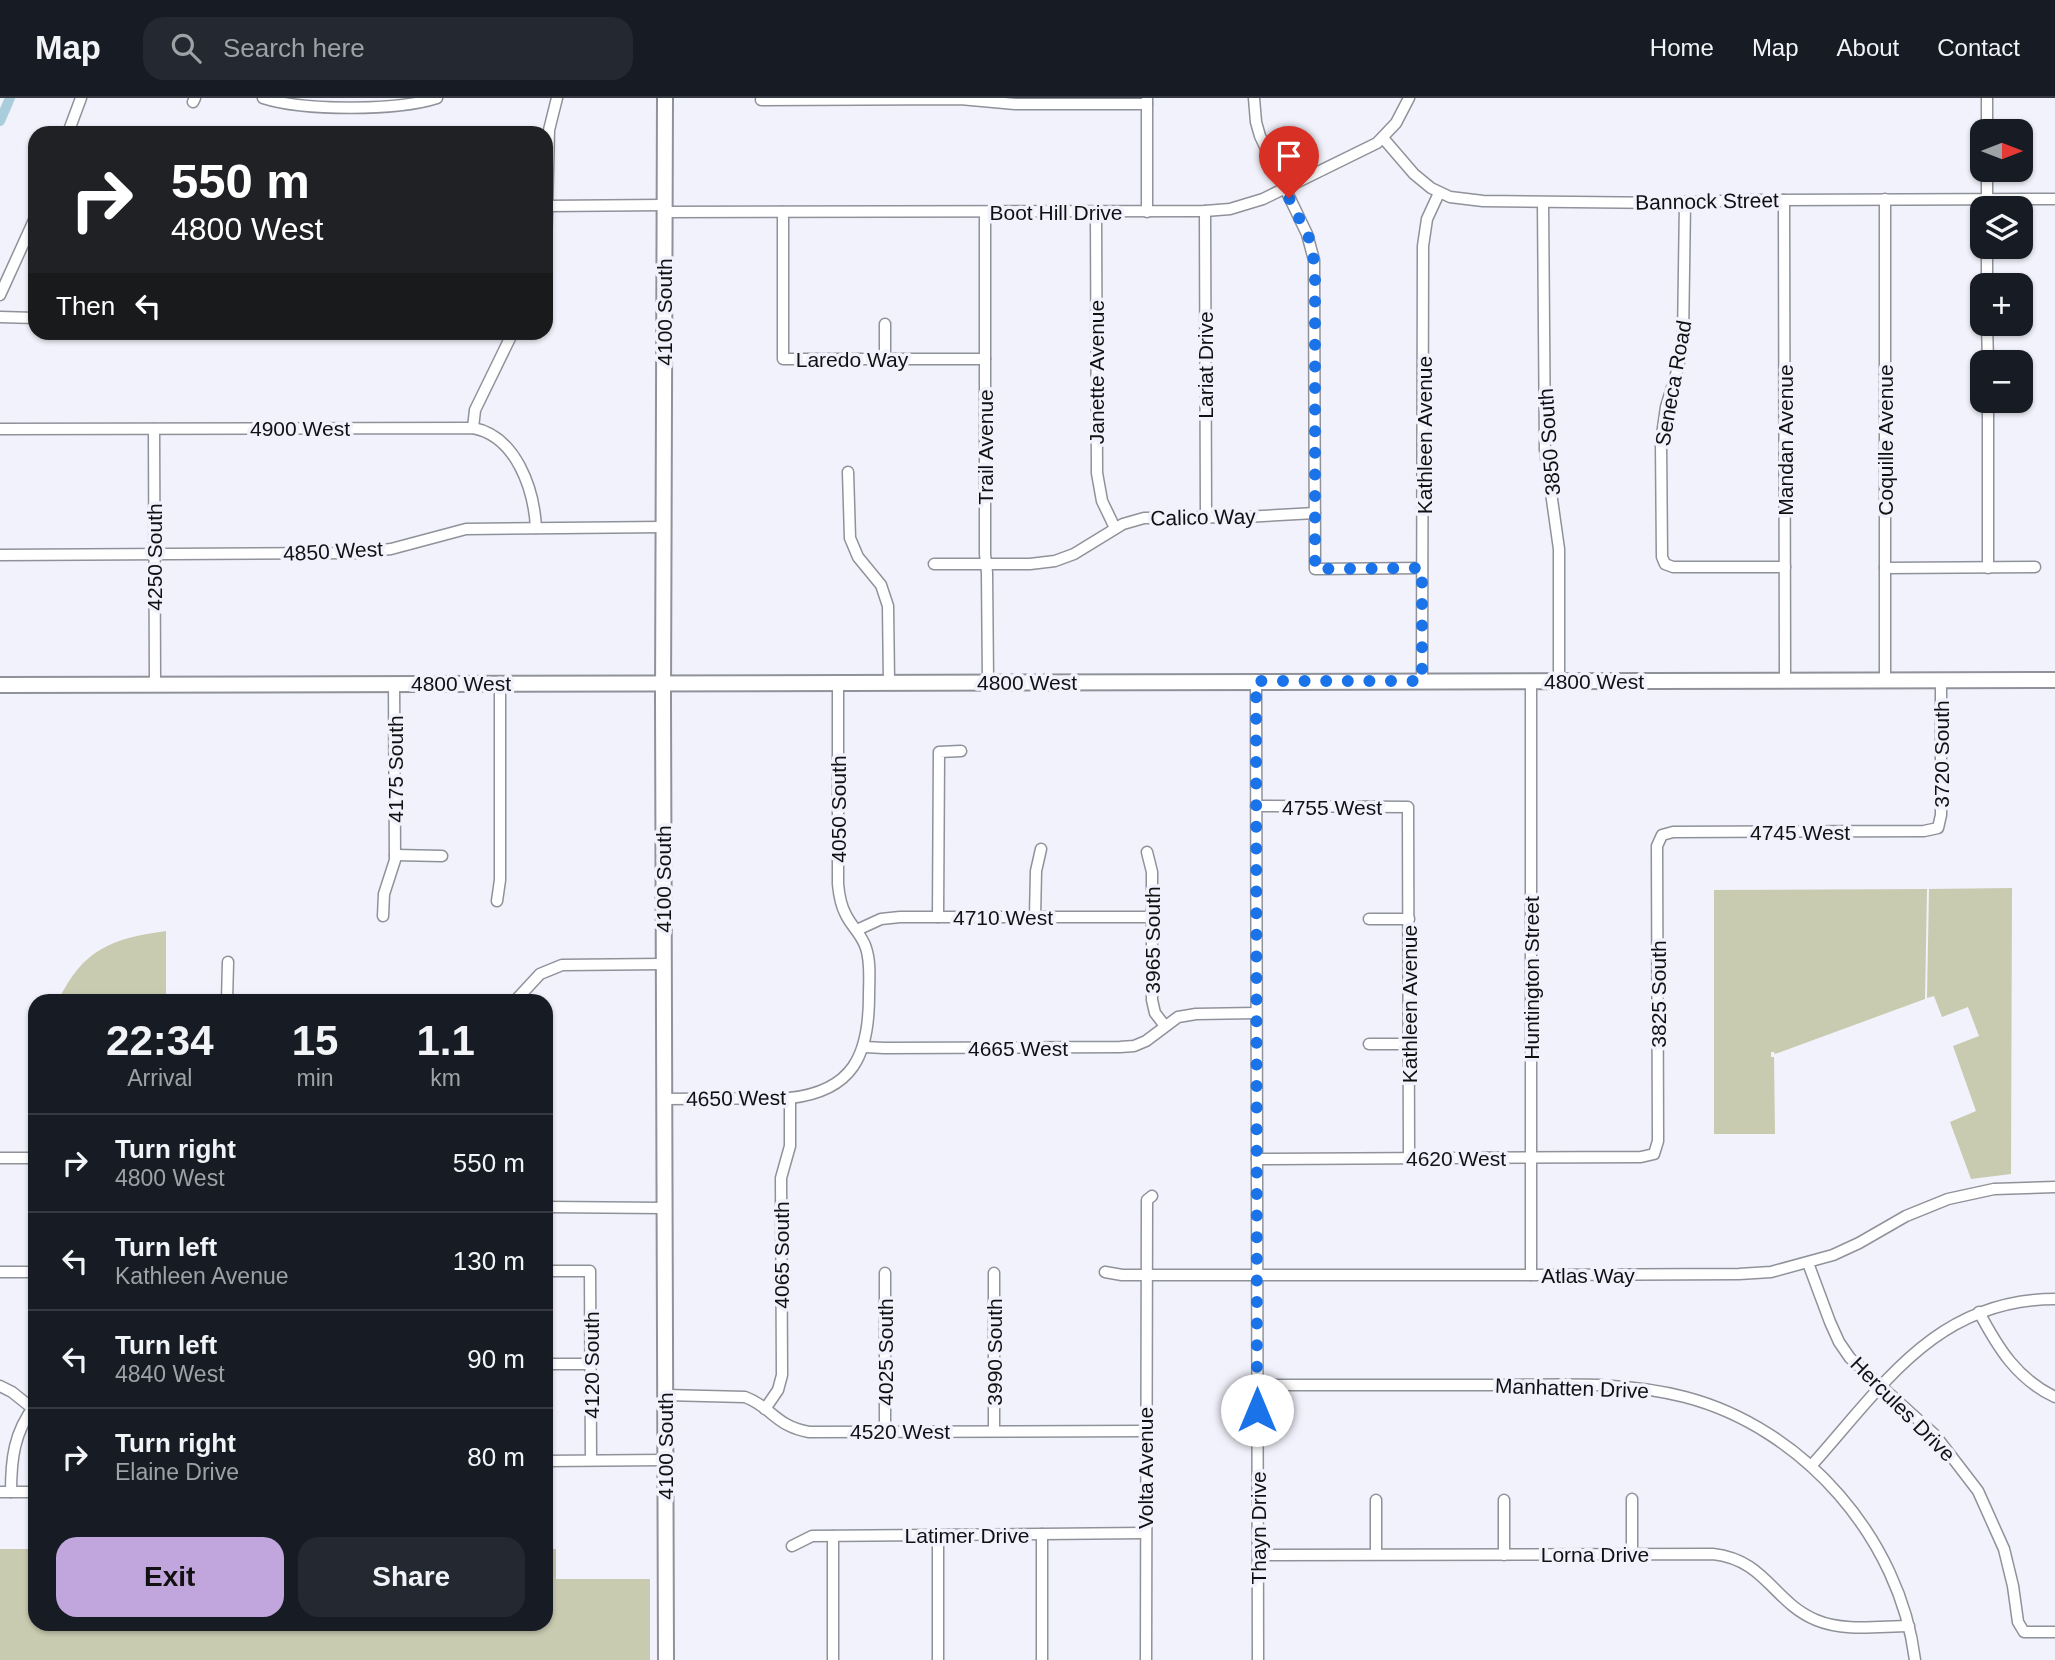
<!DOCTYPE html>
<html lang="en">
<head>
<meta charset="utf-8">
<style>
	body { margin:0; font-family:Helvetica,sans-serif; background:#242831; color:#f1f3f6; height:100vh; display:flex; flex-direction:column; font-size:26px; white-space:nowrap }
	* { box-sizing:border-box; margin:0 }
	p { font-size:23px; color:#9ea1a6 }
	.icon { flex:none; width:38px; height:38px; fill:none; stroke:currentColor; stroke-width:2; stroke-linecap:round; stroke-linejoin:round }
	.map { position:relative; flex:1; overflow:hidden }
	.side { position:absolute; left:28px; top:896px; width:525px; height:637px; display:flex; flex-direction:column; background:#171b24; border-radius:21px; box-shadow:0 2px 5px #0004 }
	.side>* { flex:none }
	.hud { position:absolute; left:28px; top:28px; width:525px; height:214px; border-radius:21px; box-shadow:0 2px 5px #0004; background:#202124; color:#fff; overflow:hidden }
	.needle { width:46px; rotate:90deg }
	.buttons { position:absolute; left:1970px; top:21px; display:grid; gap:14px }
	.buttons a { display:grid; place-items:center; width:63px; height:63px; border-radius:14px; background:#171b24; box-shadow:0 2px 5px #0004; font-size:35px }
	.pin { position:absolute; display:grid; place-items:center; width:60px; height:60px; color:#fff; margin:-72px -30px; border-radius:50% 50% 50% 0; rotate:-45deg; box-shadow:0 0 7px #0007 }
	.pin .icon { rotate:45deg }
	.me { position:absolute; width:77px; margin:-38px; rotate:0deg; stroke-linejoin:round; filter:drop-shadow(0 0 5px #0008) }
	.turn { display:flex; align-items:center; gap:24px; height:147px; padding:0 28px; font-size:32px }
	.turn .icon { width:91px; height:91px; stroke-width:2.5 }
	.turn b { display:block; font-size:49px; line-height:60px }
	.then { display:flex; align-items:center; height:66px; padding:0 28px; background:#0003; gap:14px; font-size:26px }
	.eta { display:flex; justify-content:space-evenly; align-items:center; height:119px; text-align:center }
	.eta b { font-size:42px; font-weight:600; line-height:49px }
	.action { display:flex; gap:14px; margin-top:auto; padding:14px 28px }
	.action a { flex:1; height:80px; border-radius:21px; background:#c0a6dc; color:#111; font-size:28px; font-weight:600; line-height:80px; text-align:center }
	.action a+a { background:#242831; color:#f1f3f6 }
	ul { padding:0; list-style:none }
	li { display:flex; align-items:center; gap:21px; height:98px; padding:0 28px; border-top:2px solid #363941 }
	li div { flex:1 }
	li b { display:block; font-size:26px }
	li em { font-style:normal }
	header { display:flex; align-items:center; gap:42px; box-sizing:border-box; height:98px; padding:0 35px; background:#171b24; border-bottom:2px solid #363941 }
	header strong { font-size:33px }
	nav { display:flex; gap:38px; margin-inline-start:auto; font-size:24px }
	.search { width:490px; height:63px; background:#242831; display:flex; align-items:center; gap:18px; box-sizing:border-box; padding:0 24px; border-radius:21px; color:#9ea1a6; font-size:26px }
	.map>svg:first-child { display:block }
	.green { fill:#c8cbaf }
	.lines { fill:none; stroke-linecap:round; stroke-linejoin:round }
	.canal { stroke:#aacddb; stroke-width:10 }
	.minor-casing { stroke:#90929a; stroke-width:13 }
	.secondary-casing { stroke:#90929a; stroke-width:18 }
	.minor { stroke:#fff; stroke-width:10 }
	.secondary { stroke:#fff; stroke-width:14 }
	.route { stroke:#1a73e8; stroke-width:12; stroke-dasharray:0 21.6 }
	.labels { text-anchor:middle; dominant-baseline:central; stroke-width:7; stroke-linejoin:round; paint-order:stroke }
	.street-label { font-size:21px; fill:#111114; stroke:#f1f2fb }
</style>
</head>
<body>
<header>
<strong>Map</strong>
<div class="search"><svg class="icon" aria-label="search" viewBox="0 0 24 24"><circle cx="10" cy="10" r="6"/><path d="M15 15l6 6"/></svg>Search here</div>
<nav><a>Home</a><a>Map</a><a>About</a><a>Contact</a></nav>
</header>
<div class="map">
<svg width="2055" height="1562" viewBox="0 0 2055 1562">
	<rect width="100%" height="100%" fill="#f1f2fb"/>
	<g class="green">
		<polygon points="2012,790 2011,1076 1971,1081 1950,1024 1976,1013 1953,948 1979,938 1968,909 1942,919 1934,898 1927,900 1929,791"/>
		<polygon points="1927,791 1925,901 1775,956 1774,954 1771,954 1771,959 1774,959 1775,1036 1714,1036 1714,792"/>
		<path d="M166,833V903H58C82,852 112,840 166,833Z"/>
		<polygon points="0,1451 35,1451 35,1526 546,1526 546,1451 556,1451 556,1481 650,1481 650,1562 0,1562"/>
	</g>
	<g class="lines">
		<polyline class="canal" points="0,23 10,0"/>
		<defs>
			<g id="minor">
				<path d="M263,0C304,13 396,13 437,0"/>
				<polyline points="1254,0 1256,24 1260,38 1307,136 1314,162 1315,471 1422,470"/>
				<polyline points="1987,0 1987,33"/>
				<polyline points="1147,1 1147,114"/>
				<polyline points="761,2 960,1 1015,6 1147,6"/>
				<polyline points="193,4 195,0"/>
				<polyline points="68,35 81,0"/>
				<polyline points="1383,40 1414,76 1431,90 1450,99 1483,103 1669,105 1748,102 2055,101"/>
				<polyline points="1987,72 1987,110"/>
				<polyline points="1885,101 1885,582"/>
				<polyline points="1784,102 1785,582"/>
				<polyline points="1685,104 1683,240 1678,270 1666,309 1661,344 1662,459 1665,466 1673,469 1785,469"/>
				<polyline points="1543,105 1545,352 1559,451 1559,583"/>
				<polyline points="546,108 664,107"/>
				<polyline points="1205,113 1206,420"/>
				<polyline points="664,114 1205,113 1230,111 1263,101 1377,45 1396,25 1409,0"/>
				<polyline points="783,114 783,261 985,261"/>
				<polyline points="985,114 985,456 987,475 988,584"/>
				<polyline points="1096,114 1097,375 1102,403 1115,430"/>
				<polyline points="1987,149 1987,187"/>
				<polyline points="546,150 549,32 557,0"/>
				<polyline points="0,197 35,120"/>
				<polyline points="0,219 35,220"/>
				<polyline points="1987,226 1988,264"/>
				<polyline points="885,261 885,226"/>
				<polyline points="1988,303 1988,470"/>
				<polyline points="473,330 475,312 513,234"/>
				<path d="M0,331L473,330C516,338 534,391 536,430"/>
				<polyline points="154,331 155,586"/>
				<polyline points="848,374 850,440 858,459 881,487 888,508 889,584"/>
				<polyline points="0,457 355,455 391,451 466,431 664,429"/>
				<polyline points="934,466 1030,466 1055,463 1074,456 1123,426 1144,420 1244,419 1315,415"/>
				<polyline points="1885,470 2035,469"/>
				<polyline points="1422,583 1423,148 1427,121 1439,95"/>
				<polyline points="1531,583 1531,1177"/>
				<polyline points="1256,584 1258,1562"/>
				<polyline points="1256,708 1408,709 1409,1060"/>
				<polyline points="1147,754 1152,774 1152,902 1155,915 1165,928"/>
				<polyline points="395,757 442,758"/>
				<polyline points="497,803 500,782 500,585"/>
				<polyline points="383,818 384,796 395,762 394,585"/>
				<polyline points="938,819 939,654 961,653"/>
				<polyline points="1035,819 1036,773 1041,751"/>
				<polyline points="1369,821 1409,821"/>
				<polyline points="857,832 881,821 900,819 1153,819"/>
				<polyline points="227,903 228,864"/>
				<polyline points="515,903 540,876 562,867 664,866"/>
				<polyline points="1369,946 1409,946"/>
				<polyline points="865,949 884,950 1120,949 1134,948 1146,943 1178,919 1196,916 1256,915"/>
				<path d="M664,1001L790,1000C853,993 869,957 869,898C869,882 871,865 866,850C862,837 852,829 846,817C841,808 839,797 838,786V585"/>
				<polyline points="0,1060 35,1060"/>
				<polyline points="1257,1061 1641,1059 1654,1056 1658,1043 1657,748 1662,737 1673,734 1924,733 1938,730 1941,717 1941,582"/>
				<polyline points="546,1109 664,1110"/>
				<polyline points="1808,1165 1830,1224 1839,1244 1850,1260 1935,1337 1978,1393 2004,1451 2013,1488 2018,1524 2024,1534 2055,1534"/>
				<polyline points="546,1173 590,1173 591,1362"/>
				<polyline points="0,1174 35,1174"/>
				<polyline points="1105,1174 1122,1177 1531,1177 1739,1176 1771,1174 1833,1157 1859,1145 1906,1118 1948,1101 1994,1091 2055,1089"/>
				<polyline points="885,1175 885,1334"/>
				<polyline points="994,1175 994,1333"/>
				<path d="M1979,1214C1998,1250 2017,1281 2055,1299"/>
				<polyline points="546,1266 591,1266"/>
				<path d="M1257,1287C1338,1287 1420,1287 1501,1287C1563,1287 1624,1283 1685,1299C1804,1330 1900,1441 1915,1562"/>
				<polyline points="0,1288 12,1294 32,1310"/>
				<path d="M665,1297L745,1299C772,1309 775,1328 809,1334L1145,1333"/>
				<polyline points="765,1311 778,1292 782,1277 781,1080 790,1048 790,1000"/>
				<polyline points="546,1363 665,1362"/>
				<path d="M1811,1368C1882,1289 1936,1201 2055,1201"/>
				<polyline points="0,1394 35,1394"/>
				<path d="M11,1394C11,1361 14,1334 35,1307"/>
				<polyline points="1632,1401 1632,1456"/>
				<polyline points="1504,1402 1504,1457"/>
				<polyline points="1042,1436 1042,1562"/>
				<polyline points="938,1437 938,1562"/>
				<polyline points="833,1438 833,1562"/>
				<polyline points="792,1448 812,1438 1145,1435"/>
				<polyline points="1376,1456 1376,1402"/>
				<path d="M1258,1457L1713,1456C1766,1462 1773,1504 1816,1522C1844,1534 1880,1528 1909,1528"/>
				<polyline points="1146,1562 1147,1102 1152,1098"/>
			</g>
			<g id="secondary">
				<polyline points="665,0 663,602 666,1562"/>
				<polyline points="0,587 2055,582"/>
			</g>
		</defs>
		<use href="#minor" class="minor-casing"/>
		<use href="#secondary" class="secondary-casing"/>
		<use href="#minor" class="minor"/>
		<use href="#secondary" class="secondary"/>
	</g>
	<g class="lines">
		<polyline class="route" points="1257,1312 1256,583 1422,583 1422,470 1315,471 1315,169 1310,142 1289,100"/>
	</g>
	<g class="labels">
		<g class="street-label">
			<text transform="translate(1707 103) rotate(-1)">Bannock Street</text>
			<text x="1056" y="114">Boot Hill Drive</text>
			<text transform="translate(664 214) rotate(-90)">4100 South</text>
			<text x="852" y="261">Laredo Way</text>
			<text transform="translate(1205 267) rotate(-90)">Lariat Drive</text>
			<text transform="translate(1096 274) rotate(-90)">Janette Avenue</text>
			<text transform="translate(1673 285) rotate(-80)">Seneca Road</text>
			<text x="300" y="330">4900 West</text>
			<text transform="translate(1424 337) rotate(-90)">Kathleen Avenue</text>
			<text transform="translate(1785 342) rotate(-90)">Mandan Avenue</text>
			<text transform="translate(1885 342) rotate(-90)">Coquille Avenue</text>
			<text transform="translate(1549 344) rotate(-94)">3850 South</text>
			<text transform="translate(985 349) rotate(-90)">Trail Avenue</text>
			<text transform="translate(1203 419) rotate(-1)">Calico Way</text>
			<text transform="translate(333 453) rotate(-3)">4850 West</text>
			<text transform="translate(154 459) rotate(-90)">4250 South</text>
			<text x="1594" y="583">4800 West</text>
			<text x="1027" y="584">4800 West</text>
			<text x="461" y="585">4800 West</text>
			<text transform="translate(1941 656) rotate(-90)">3720 South</text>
			<text transform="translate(395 671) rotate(-90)">4175 South</text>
			<text x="1332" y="709">4755 West</text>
			<text transform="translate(838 711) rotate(-90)">4050 South</text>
			<text x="1800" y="734">4745 West</text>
			<text transform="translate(663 781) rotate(-90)">4100 South</text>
			<text x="1003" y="819">4710 West</text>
			<text transform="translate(1152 842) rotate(-90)">3965 South</text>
			<text transform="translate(1531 880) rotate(-90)">Huntington Street</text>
			<text transform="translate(1658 896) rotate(-90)">3825 South</text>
			<text transform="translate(1409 906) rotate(-90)">Kathleen Avenue</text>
			<text x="1018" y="950">4665 West</text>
			<text transform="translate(736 1000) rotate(-1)">4650 West</text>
			<text x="1456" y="1060">4620 West</text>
			<text transform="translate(781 1157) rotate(-90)">4065 South</text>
			<text x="1588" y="1177">Atlas Way</text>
			<text transform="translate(885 1254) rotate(-90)">4025 South</text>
			<text transform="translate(994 1254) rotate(-90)">3990 South</text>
			<text transform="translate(591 1267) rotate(-90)">4120 South</text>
			<text transform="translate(1572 1290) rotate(2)">Manhatten Drive</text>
			<text transform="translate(1903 1311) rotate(45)">Hercules Drive</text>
			<text x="900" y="1333">4520 West</text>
			<text transform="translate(665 1348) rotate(-90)">4100 South</text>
			<text transform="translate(1145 1370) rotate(-90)">Volta Avenue</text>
			<text transform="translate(1258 1430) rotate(-90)">Thayn Drive</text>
			<text x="967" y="1437">Latimer Drive</text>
			<text x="1595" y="1456">Lorna Drive</text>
		</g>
	</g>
</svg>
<div class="buttons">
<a><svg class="needle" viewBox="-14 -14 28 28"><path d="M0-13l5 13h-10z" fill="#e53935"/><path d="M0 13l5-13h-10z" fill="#9ea1a6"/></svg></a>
<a><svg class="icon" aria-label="layers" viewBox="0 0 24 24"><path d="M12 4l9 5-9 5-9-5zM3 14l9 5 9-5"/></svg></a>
<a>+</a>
<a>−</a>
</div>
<div class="pin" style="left:1289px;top:100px;background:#d93025"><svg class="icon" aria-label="arrive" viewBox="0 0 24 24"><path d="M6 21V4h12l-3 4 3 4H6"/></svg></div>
<svg class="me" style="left:1257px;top:1312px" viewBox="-20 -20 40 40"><circle r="19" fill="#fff"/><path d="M0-13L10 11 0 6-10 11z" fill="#1a73e8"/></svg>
<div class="hud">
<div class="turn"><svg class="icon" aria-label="right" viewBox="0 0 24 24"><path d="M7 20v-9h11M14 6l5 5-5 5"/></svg><div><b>550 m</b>4800 West</div></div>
<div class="then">Then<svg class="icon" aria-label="left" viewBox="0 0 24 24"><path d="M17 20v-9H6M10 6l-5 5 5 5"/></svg></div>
</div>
<section class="side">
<div class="eta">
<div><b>22:34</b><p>Arrival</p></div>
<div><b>15</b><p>min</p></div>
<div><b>1.1</b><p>km</p></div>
</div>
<ul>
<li><svg class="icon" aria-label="right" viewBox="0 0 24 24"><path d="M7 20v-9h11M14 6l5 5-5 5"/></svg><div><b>Turn right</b><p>4800 West</p></div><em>550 m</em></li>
<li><svg class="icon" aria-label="left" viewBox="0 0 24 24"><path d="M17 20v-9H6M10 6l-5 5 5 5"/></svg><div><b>Turn left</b><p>Kathleen Avenue</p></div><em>130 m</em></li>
<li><svg class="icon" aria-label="left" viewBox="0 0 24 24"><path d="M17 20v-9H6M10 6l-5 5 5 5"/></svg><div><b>Turn left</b><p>4840 West</p></div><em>90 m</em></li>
<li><svg class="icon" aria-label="right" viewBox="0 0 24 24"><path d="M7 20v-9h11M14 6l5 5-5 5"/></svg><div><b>Turn right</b><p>Elaine Drive</p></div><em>80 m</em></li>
</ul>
<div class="action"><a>Exit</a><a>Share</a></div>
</section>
</div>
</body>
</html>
